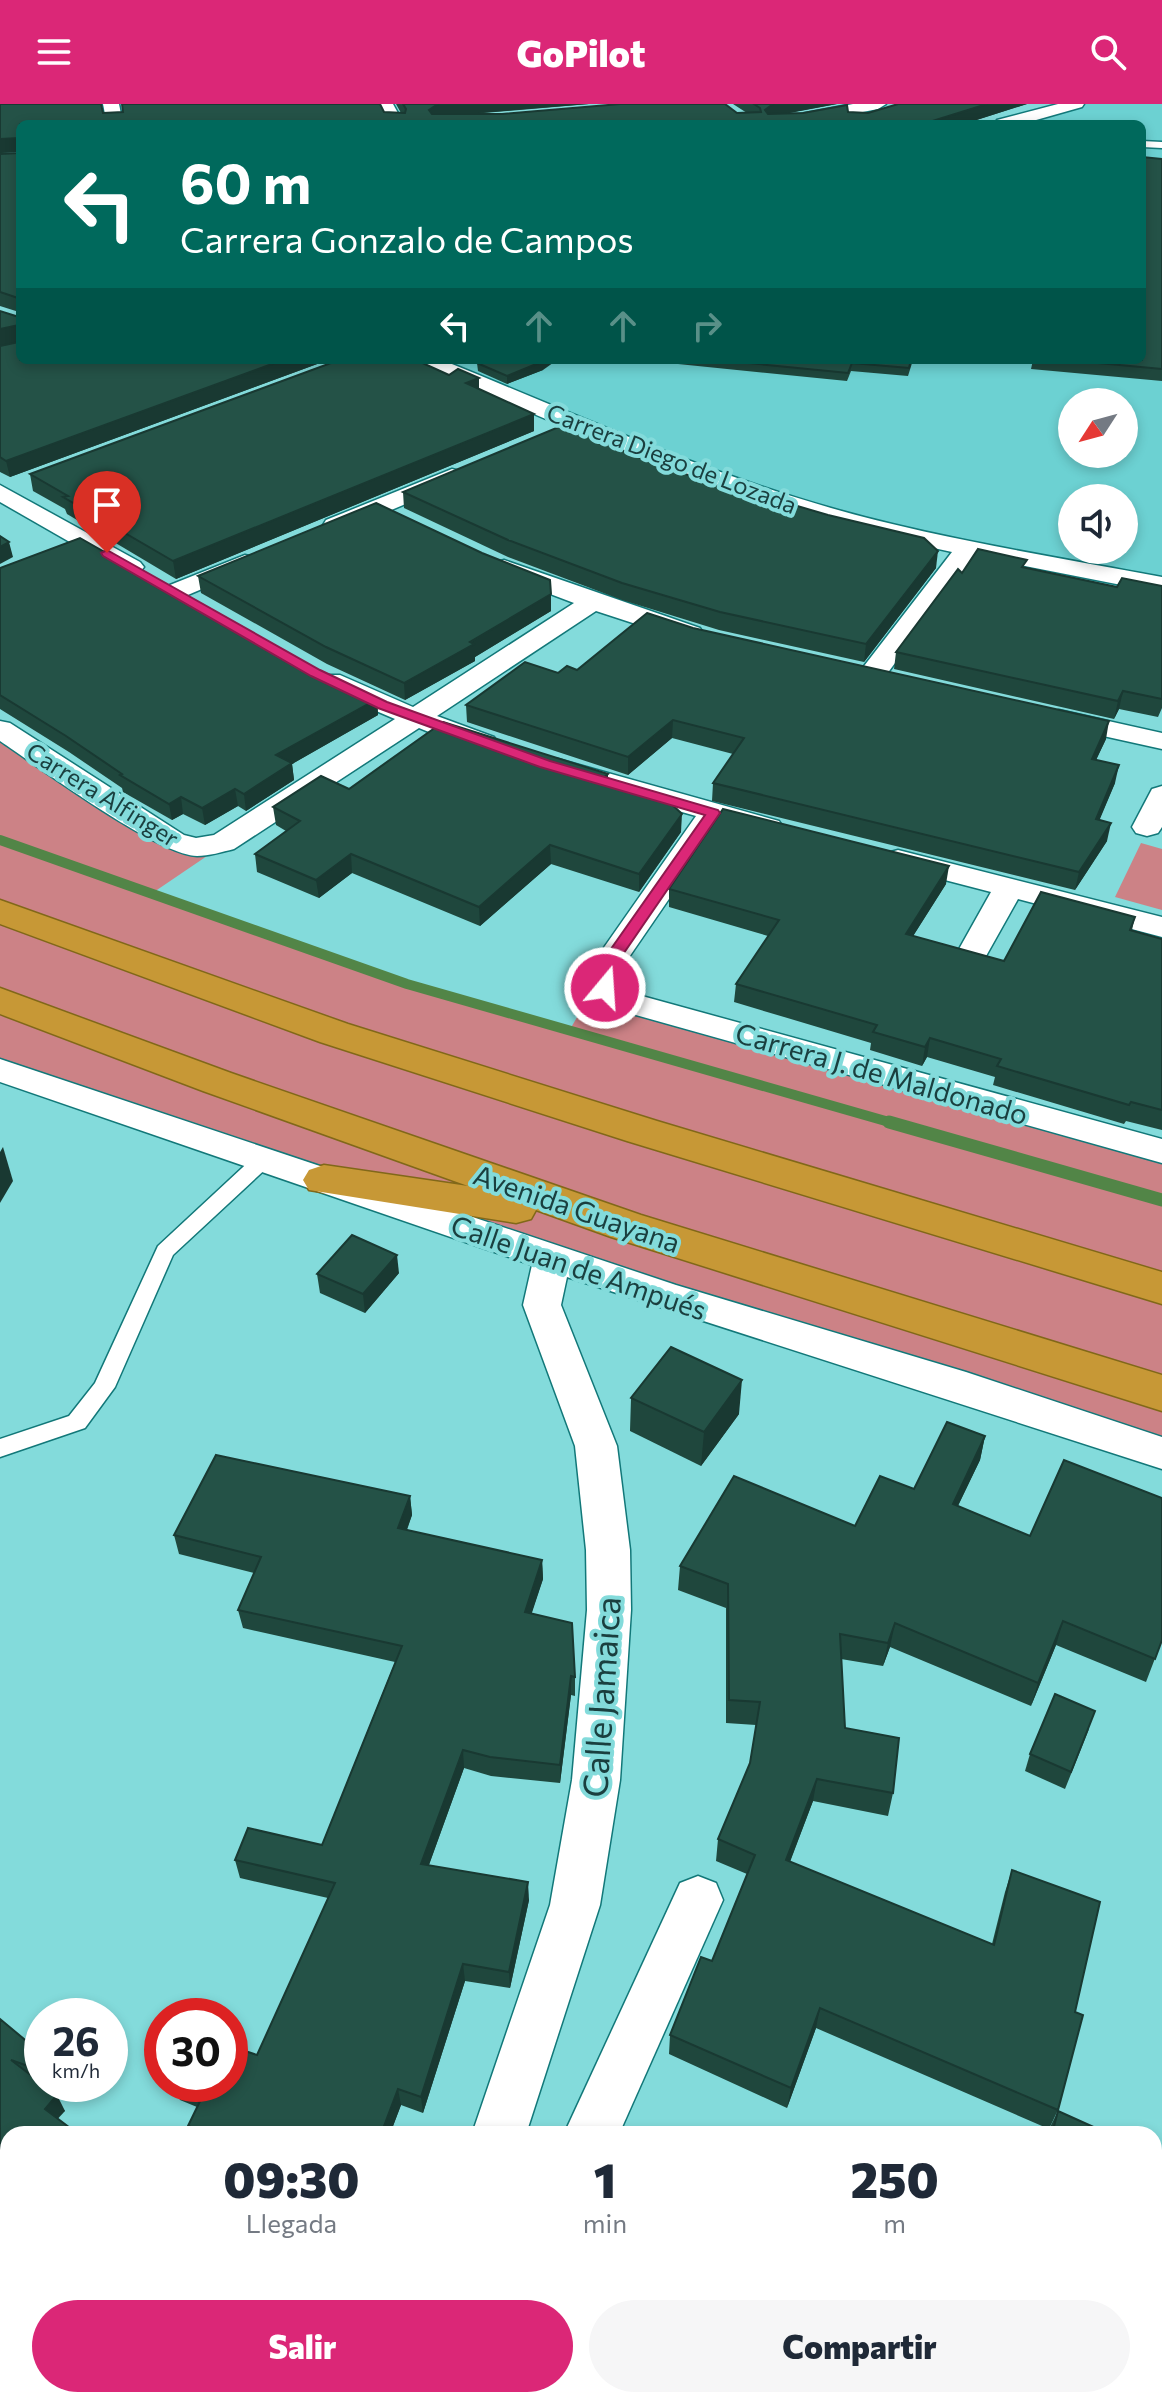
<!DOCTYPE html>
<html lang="es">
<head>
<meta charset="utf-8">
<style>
	body { margin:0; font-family:Commissioner,sans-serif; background:#f6f6f7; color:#1f2937; height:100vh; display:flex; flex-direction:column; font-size:30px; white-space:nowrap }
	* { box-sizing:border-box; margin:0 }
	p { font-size:26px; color:#747a83 }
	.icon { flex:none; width:44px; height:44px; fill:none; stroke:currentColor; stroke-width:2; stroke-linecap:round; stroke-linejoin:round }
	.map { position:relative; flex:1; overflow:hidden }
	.side { position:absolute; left:0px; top:2022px; width:1162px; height:282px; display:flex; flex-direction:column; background:#fff; border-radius:24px 24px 0 0; box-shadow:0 4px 12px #0003 }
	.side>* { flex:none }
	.banner { position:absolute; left:16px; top:16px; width:1130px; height:244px; border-radius:12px; box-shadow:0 4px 12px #0003; background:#00695c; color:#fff; overflow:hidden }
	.needle { width:52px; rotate:234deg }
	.buttons { position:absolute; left:1058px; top:284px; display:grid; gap:16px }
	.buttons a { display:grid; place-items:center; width:80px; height:80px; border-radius:50%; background:#fff; box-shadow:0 4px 12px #0003; font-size:40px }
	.speed { position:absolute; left:24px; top:1894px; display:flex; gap:16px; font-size:40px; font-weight:700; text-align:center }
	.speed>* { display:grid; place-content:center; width:104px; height:104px; border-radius:50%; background:#fff; box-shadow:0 4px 12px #0003; line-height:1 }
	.speed small { font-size:20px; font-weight:400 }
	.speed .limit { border:12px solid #d22; background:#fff; color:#111 }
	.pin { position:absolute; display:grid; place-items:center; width:68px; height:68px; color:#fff; margin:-82px -34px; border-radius:50% 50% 50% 0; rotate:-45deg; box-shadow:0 0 8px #0007 }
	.pin .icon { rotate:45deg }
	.me { position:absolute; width:88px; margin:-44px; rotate:18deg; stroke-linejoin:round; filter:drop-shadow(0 0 6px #0008) }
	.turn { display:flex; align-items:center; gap:28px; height:168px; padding:0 32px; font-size:36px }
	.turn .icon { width:104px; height:104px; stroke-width:2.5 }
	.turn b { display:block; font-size:56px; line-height:68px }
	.lanes { display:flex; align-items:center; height:76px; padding:0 32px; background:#0003; justify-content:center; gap:40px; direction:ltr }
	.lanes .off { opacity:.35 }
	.eta { display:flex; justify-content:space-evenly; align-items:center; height:136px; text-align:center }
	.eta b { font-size:48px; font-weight:800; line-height:56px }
	.button { display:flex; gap:16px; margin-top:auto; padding:16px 32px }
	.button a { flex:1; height:92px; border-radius:48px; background:#db2777; color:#fff; font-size:32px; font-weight:800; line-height:92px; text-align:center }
	.button a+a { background:#f6f6f7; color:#1f2937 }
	header { display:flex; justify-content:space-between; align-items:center; height:104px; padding:0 32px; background:#db2777; color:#fff; font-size:36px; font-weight:800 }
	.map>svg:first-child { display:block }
	.built { fill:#6cd1d2; fill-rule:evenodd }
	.green { fill:#cc8286 }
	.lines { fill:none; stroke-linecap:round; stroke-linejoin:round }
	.stream-far1 { stroke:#528547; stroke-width:10 }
	.stream { stroke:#528547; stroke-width:13 }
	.service-casing { stroke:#127879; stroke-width:3 }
	.minor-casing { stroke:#127879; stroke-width:3 }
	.trunk-casing { stroke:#816819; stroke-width:3 }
	.service { fill:#fff; fill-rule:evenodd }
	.minor { fill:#fff; fill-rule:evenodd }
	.trunk { fill:#c79836; fill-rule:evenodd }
	.wall { fill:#1f473d }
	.shaded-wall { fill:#193932 }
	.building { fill:#245247; stroke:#193932; stroke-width:2 }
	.route { fill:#db2777; stroke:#8e194d; stroke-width:2 }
	.labels { text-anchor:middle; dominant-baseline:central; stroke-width:8; stroke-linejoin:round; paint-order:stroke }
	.far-street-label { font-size:24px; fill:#1a3f3f; stroke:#83dbdb }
	.street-label { font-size:28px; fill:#1a3f3f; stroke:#83dbdb }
	.near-street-label { font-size:34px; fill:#1a3f3f; stroke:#83dbdb }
</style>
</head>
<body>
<header><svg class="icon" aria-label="menu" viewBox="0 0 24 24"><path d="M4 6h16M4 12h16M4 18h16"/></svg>GoPilot<svg class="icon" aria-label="search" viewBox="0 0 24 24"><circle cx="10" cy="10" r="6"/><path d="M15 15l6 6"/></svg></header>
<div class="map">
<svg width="1162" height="2303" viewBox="0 0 1162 2303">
	<rect width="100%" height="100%" fill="#83dbdb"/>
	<path class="built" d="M1076,0H1162V481L834,413L423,256H1142V20H1003ZM1072,298H1124V350H1072ZM1072,394H1124V446H1072Z"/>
	<g class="green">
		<polygon points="0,625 174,737 235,733 151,790 407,880 569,927 607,862 605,884 1162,1047 1162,1349 0,966"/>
		<polygon points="1141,739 1162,745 1162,806 1115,793"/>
	</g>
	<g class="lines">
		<polyline class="stream-far1" points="0,736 407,880 896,1020"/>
		<polyline class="stream" points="889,1018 1162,1096"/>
		<defs>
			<g id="service">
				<polygon points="1142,37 1162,38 1162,44 1142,43"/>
				<polygon points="264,1048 271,1050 274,1055 271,1060 173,1151 115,1283 85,1324 0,1353 0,1335 69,1312 95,1279 158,1142 257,1050"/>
			</g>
			<g id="minor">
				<polygon points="103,0 119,0 123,20 107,20"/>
				<polygon points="377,0 393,0 404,20 388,20"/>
				<polygon points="853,0 886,0 878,5 801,20 767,20 775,15"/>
				<polygon points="1058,0 1084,0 1082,3 1022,20 995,20 997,16"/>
				<path d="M412,256H442C571,308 697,366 831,404C940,435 1051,452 1162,473V489L974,452L881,578H861L857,572L861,566L952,448C874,431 797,412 722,385C618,348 517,302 416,260Z"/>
				<polygon points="452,365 460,367 464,372 460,377 344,426 326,426 323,421 326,416"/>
				<polygon points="0,381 140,458 144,463 140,468 122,468 0,398"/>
				<polygon points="245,451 254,453 257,458 254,463 183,493 165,493 161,488 165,483"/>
				<path d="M504,456L700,524L704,530L700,536L691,538L596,507L437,612L494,633L498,639L494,645C471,651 441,632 419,624L234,745C222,748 209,752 197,752C157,751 39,663 0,637V617L10,619L184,731L196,734L214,731L395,615L320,583L316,577L320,571H340L413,603L574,499L495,469L491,464L495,459Z"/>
				<polygon points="1059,606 1162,629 1162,645 1049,620 1045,614 1049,608"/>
				<polygon points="558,655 779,717 783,723 779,729 768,732 721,719 623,862 618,873 624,882 642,892 1162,1035 1162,1059 618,906 598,893 586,873 591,862 696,712 548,670 544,664 548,658"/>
				<polygon points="1162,682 1162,723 1158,729 1147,732 1136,729 1132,723 1152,685"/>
				<polygon points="898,746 1162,813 1162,833 1018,795 981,861 970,864 959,861 954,854 991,788 887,761 883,755 887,749"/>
				<polygon points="0,955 676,1181 966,1268 1162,1333 1162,1365 567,1173 561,1201 617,1342 630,1446 631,1506 620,1676 600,1801 526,2030 472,2030 550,1801 572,1676 587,1506 586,1446 575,1342 523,1201 532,1161 0,978"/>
				<polygon points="698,1772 716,1779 723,1796 619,2030 564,2030 680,1779"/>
				<polygon points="0,2241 8,2245 8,2296 76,2296 79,2303 0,2303"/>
				<polygon points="379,2296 439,2296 436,2303 376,2303"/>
				<polygon points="544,2296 621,2296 624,2303 547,2303"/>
			</g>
			<g id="trunk">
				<polygon points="0,796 348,920 657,1017 1162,1168 1162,1200 627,1037 320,938 0,820"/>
				<polygon points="0,884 231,969 641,1111 1162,1271 1162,1307 611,1133 536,1106 531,1115 516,1119 309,1086 303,1076 309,1066 324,1061 468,1082 203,987 0,910"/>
			</g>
		</defs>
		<use href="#service" class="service-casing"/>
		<use href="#minor" class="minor-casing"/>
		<use href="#trunk" class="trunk-casing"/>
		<use href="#service" class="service"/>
		<use href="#minor" class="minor"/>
		<use href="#trunk" class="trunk"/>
	</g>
	<g class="wall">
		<polygon points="0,0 103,9 401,9 396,0 589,0 472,10 747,9 733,0 837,0 788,9 848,8 868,9 898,0 1027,0 964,20 20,20 20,256 328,256 10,373 0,368 0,242 19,237 0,242 19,213 19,208 0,202 0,50 18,49 18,48 0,49"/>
		<polygon points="1162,55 1162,277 1031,265 1033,256 1142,256"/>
		<polygon points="679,256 913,256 908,272 851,267 847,277 678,260"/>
		<polygon points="477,259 543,266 507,280 478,267"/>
		<polygon points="479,285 534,327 176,475 67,410 65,405 33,387 30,370"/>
		<polygon points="633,351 936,464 864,558 719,526 622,496 508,453 404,404 403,388"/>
		<polygon points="0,464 303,561 377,595 378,611 292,660 294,676 246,707 238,702 205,721 183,710 172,716 123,688 122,684 69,648 0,605"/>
		<polygon points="1026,464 1117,483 1162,482 1162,604 1158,613 1119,605 1114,615 894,565 896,548 962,469"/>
		<polygon points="198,472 551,507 475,553 475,557 405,596 327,560 201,489"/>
		<polygon points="693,524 1106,635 1096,656 1115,679 1099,716 1107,737 1075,786 712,697 713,679 733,650 672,634 628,671 467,618 466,601 558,569 577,566"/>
		<polygon points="608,679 681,728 639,788 551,760 480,822 352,769 319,794 257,768 255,750 286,727 276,721 273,703 349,685"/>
		<polygon points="946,780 913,832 1004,857 1135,813 1132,826 1162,835 1162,1026 1126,1017 1124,1020 993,981 995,973 927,953 922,962 870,946 871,939 734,898 736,880 768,832 669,803 669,785"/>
		<polygon points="399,1169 365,1209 320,1189 317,1170"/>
		<polygon points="631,1294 739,1310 701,1362 630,1327"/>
		<polygon points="985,1332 980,1356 958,1402 1162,1536 1146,1578 1056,1541 1031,1602 890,1543 883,1562 841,1555 845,1624 893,1689 888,1712 813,1697 790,1758 992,1840 1005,1788 1012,1766 1075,1908 1058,2006 1049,2025 816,1924 787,2004 669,1950 670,1931 712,1857 747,1770 716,1757 718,1735 750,1659 756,1621 726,1619 726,1504 678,1486 680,1462 855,1422 914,1385"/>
		<polygon points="410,1392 412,1411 407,1426 542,1456 543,1475 531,1510 575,1573 575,1592 571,1591 560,1679 491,1672 464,1664 429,1761 529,1796 510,1884 465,1877 423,2009 401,2001 390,2030 192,2030 188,2022 197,2003 180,1996 173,1981 257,1951 328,1794 240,1774 235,1756 322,1741 395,1558 243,1524 238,1506 254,1469 179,1450 174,1431"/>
		<polygon points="1089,1625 1065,1685 1025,1667 1030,1650"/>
		<polygon points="0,1915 42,1950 42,1980 72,1980 76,1988 74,1992 43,1981 65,2007 8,2030 8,2216 0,2209"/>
		<polygon points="1058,2007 1109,2030 1049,2030 1051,2021"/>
		<polygon points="665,2296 707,2296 706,2303 684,2303"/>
	</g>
	<g class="shaded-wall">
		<polygon points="438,0 589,0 441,12 430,20 429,6"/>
		<polygon points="773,0 837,0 774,12 764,20 765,6"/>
		<polygon points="987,0 1027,0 964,20 923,20"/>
		<polygon points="20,34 20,48 0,49 0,35"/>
		<polygon points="19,221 20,237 0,242 0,225"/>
		<polygon points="283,256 328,256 10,373 6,357"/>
		<polygon points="546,256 557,256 543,266 507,280 507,272"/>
		<polygon points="479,274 479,290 466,279"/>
		<polygon points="534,310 534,327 176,475 173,457"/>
		<polygon points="9,438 13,453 0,460 0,443"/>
		<polygon points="938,447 936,464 864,558 866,540"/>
		<polygon points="551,490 551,507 475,553 475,557 405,596 404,579"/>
		<polygon points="1123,587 1119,605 1114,615 1118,597"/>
		<polygon points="377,595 378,611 292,660 294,676 246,707 244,690 276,651"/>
		<polygon points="673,616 672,634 628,671 628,653"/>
		<polygon points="1109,617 1106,635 1088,673 1092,655"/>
		<polygon points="1119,661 1115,679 1092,734 1096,715"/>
		<polygon points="608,670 608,688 600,677"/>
		<polygon points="235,685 238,702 205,721 202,704"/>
		<polygon points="181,693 183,710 172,716 169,700"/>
		<polygon points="682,710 681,728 639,788 639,770"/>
		<polygon points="1111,719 1107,737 1075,786 1079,768"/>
		<polygon points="550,741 551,760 480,822 479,803"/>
		<polygon points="351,750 352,769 319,794 316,776"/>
		<polygon points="949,762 946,780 903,848 906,830"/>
		<polygon points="930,934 927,953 922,962 925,943"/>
		<polygon points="3,1043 13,1077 0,1099 0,1048"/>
		<polygon points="397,1151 399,1169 365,1209 363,1190"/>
		<polygon points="742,1276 739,1310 701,1362 704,1328"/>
		<polygon points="985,1332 980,1356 947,1424 953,1400"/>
		<polygon points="410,1392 412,1411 400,1443 398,1424"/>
		<polygon points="542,1456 543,1475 526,1527 525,1508"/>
		<polygon points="1063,1517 1056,1541 1031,1602 1038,1579"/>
		<polygon points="895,1519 890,1543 883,1562 888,1539"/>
		<polygon points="571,1572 571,1591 560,1679 560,1661"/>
		<polygon points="463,1646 464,1664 423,1777 421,1760"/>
		<polygon points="817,1675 813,1697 782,1778 786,1756"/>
		<polygon points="528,1778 529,1796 510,1884 509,1868"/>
		<polygon points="463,1860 465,1877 423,2009 421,1993"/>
		<polygon points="820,1904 816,1924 787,2004 791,1984"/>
		<polygon points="68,1980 72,1980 76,1988 74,1992"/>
		<polygon points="398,1985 401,2001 390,2030 381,2030"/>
		<polygon points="57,1991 65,2007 53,2020 45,2005"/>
	</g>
	<g class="building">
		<polygon points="0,0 101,0 103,9 123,8 122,0 380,0 384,8 405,9 406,5 403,0 438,0 429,6 432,10 502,10 620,0 725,0 737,9 761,8 760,4 754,0 773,0 765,6 768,10 803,9 847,1 848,8 868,9 898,0 987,0 923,20 20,20 20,34 0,35"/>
		<polygon points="20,42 20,256 283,256 6,357 0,353 0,242 19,238 19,221 0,225 0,207 19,213 18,194 0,188 0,50 18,49"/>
		<polygon points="1142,53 1162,55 1162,265 1066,256 1142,256"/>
		<polygon points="339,256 416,256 449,271 458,265 479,274 466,279 534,310 173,457 63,393 68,392 30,370"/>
		<polygon points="482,256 546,256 507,272 477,259"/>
		<polygon points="718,256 911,256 909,264 852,259 848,269"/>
		<polygon points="561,322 573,324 633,351 732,387 736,384 828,411 924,434 938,447 866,540 720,508 622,479 508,436 403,388"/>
		<polygon points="376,399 482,449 550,476 551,490 470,538 474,540 404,579 326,543 198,472"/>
		<polygon points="0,432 9,438 0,443"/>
		<polygon points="80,434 303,561 377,595 276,651 292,659 244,690 235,685 202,704 181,693 169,700 120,671 122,670 66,632 0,591 0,464"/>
		<polygon points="978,445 1027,456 1022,463 1117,483 1122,474 1162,482 1162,595 1123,587 1118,597 896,548 958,465 962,469"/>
		<polygon points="647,509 693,524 1109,617 1092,655 1119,661 1096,715 1111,719 1079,768 713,679 744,634 673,616 628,653 466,601 525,558 558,569 567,562 577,566"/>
		<polygon points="443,618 608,670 600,677 665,694 682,710 639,770 550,741 479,803 351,750 316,776 255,750 300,717 273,703 321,672 349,685"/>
		<polygon points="723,705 949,762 906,830 1004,857 1041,788 1135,813 1130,826 1162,835 1162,1006 1131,998 1129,1001 997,962 1001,955 930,934 925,943 873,928 877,921 736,880 779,816 669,785"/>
		<polygon points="352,1131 397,1151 363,1190 317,1170"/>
		<polygon points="671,1243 742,1276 704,1328 631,1294"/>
		<polygon points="947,1318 985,1332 953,1400 1030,1432 1064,1356 1162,1394 1162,1536 1155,1555 1063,1517 1038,1579 895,1519 888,1539 840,1530 845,1624 899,1634 893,1689 817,1675 786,1756 994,1841 1012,1766 1100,1798 1075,1908 1083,1911 1058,2006 820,1904 791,1984 670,1931 701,1853 712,1857 755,1751 718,1735 750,1659 760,1598 729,1596 728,1480 680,1462 734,1372 855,1422 880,1372 914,1385"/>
		<polygon points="216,1351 410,1392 398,1424 542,1456 525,1508 572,1519 575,1573 571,1572 560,1661 490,1653 463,1646 421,1760 528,1778 509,1868 463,1860 421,1993 398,1985 381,2030 211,2030 188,2022 203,1991 173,1981 230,1980 230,1942 257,1951 335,1779 235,1756 248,1724 322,1741 402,1542 238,1506 261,1453 174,1431"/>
		<polygon points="1055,1590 1095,1607 1071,1668 1030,1650"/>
		<polygon points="0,1915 42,1950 42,1967 11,1956 57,1991 45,2005 78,2030 8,2030 8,2206 6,2209 0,2204"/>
		<polygon points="1058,2007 1109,2030 1052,2030"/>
		<polygon points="621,2025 635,2030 620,2030"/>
		<polygon points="1154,2172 1162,2175 1162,2303 954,2303 956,2296 1154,2296"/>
	</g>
	<polygon class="route" points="107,446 320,566 387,598 550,657 718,706 720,709 615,862 610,873 613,884 611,887 605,889 600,887 594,873 599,862 705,711 540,663 378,604 311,572 103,452 101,449"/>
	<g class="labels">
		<g class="far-street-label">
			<text transform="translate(672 354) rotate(21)">Carrera Diego de Lozada</text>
			<text transform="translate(103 690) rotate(32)">Carrera Alfinger</text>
		</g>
		<g class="street-label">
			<text transform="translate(882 969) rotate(16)">Carrera J. de Maldonado</text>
			<text transform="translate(577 1104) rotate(19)">Avenida Guayana</text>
			<text transform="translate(579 1163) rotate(19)">Calle Juan de Ampués</text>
		</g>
		<g class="near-street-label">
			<text transform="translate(600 1593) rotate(-86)">Calle Jamaica</text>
		</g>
	</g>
</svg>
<div class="buttons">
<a><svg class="needle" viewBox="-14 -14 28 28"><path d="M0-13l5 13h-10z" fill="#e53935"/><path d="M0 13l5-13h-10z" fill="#747a83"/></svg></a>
<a><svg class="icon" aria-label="sound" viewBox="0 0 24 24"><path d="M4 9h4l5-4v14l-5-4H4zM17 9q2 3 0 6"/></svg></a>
</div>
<div class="speed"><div>26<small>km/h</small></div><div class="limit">30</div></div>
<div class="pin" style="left:107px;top:449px;background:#d93025"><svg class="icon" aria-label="arrive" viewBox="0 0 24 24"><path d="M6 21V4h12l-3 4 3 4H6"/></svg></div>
<svg class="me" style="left:605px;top:884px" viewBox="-20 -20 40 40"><circle r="17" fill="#db2777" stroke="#fff" stroke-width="3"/><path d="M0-11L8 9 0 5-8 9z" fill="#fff"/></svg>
<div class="banner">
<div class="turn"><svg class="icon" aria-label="left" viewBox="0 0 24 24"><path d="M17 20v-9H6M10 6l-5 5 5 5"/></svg><div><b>60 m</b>Carrera Gonzalo de Campos</div></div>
<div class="lanes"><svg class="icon" aria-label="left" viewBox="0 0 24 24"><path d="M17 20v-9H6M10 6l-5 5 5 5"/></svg><svg class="icon off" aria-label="ahead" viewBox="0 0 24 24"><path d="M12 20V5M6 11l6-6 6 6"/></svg><svg class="icon off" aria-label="ahead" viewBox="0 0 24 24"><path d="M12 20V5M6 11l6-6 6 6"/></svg><svg class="icon off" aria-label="right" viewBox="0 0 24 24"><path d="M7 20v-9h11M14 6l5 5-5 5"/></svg></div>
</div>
<section class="side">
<div class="eta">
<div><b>09:30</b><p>Llegada</p></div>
<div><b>1</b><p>min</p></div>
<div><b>250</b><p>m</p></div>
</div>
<div class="button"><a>Salir</a><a>Compartir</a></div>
</section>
</div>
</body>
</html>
